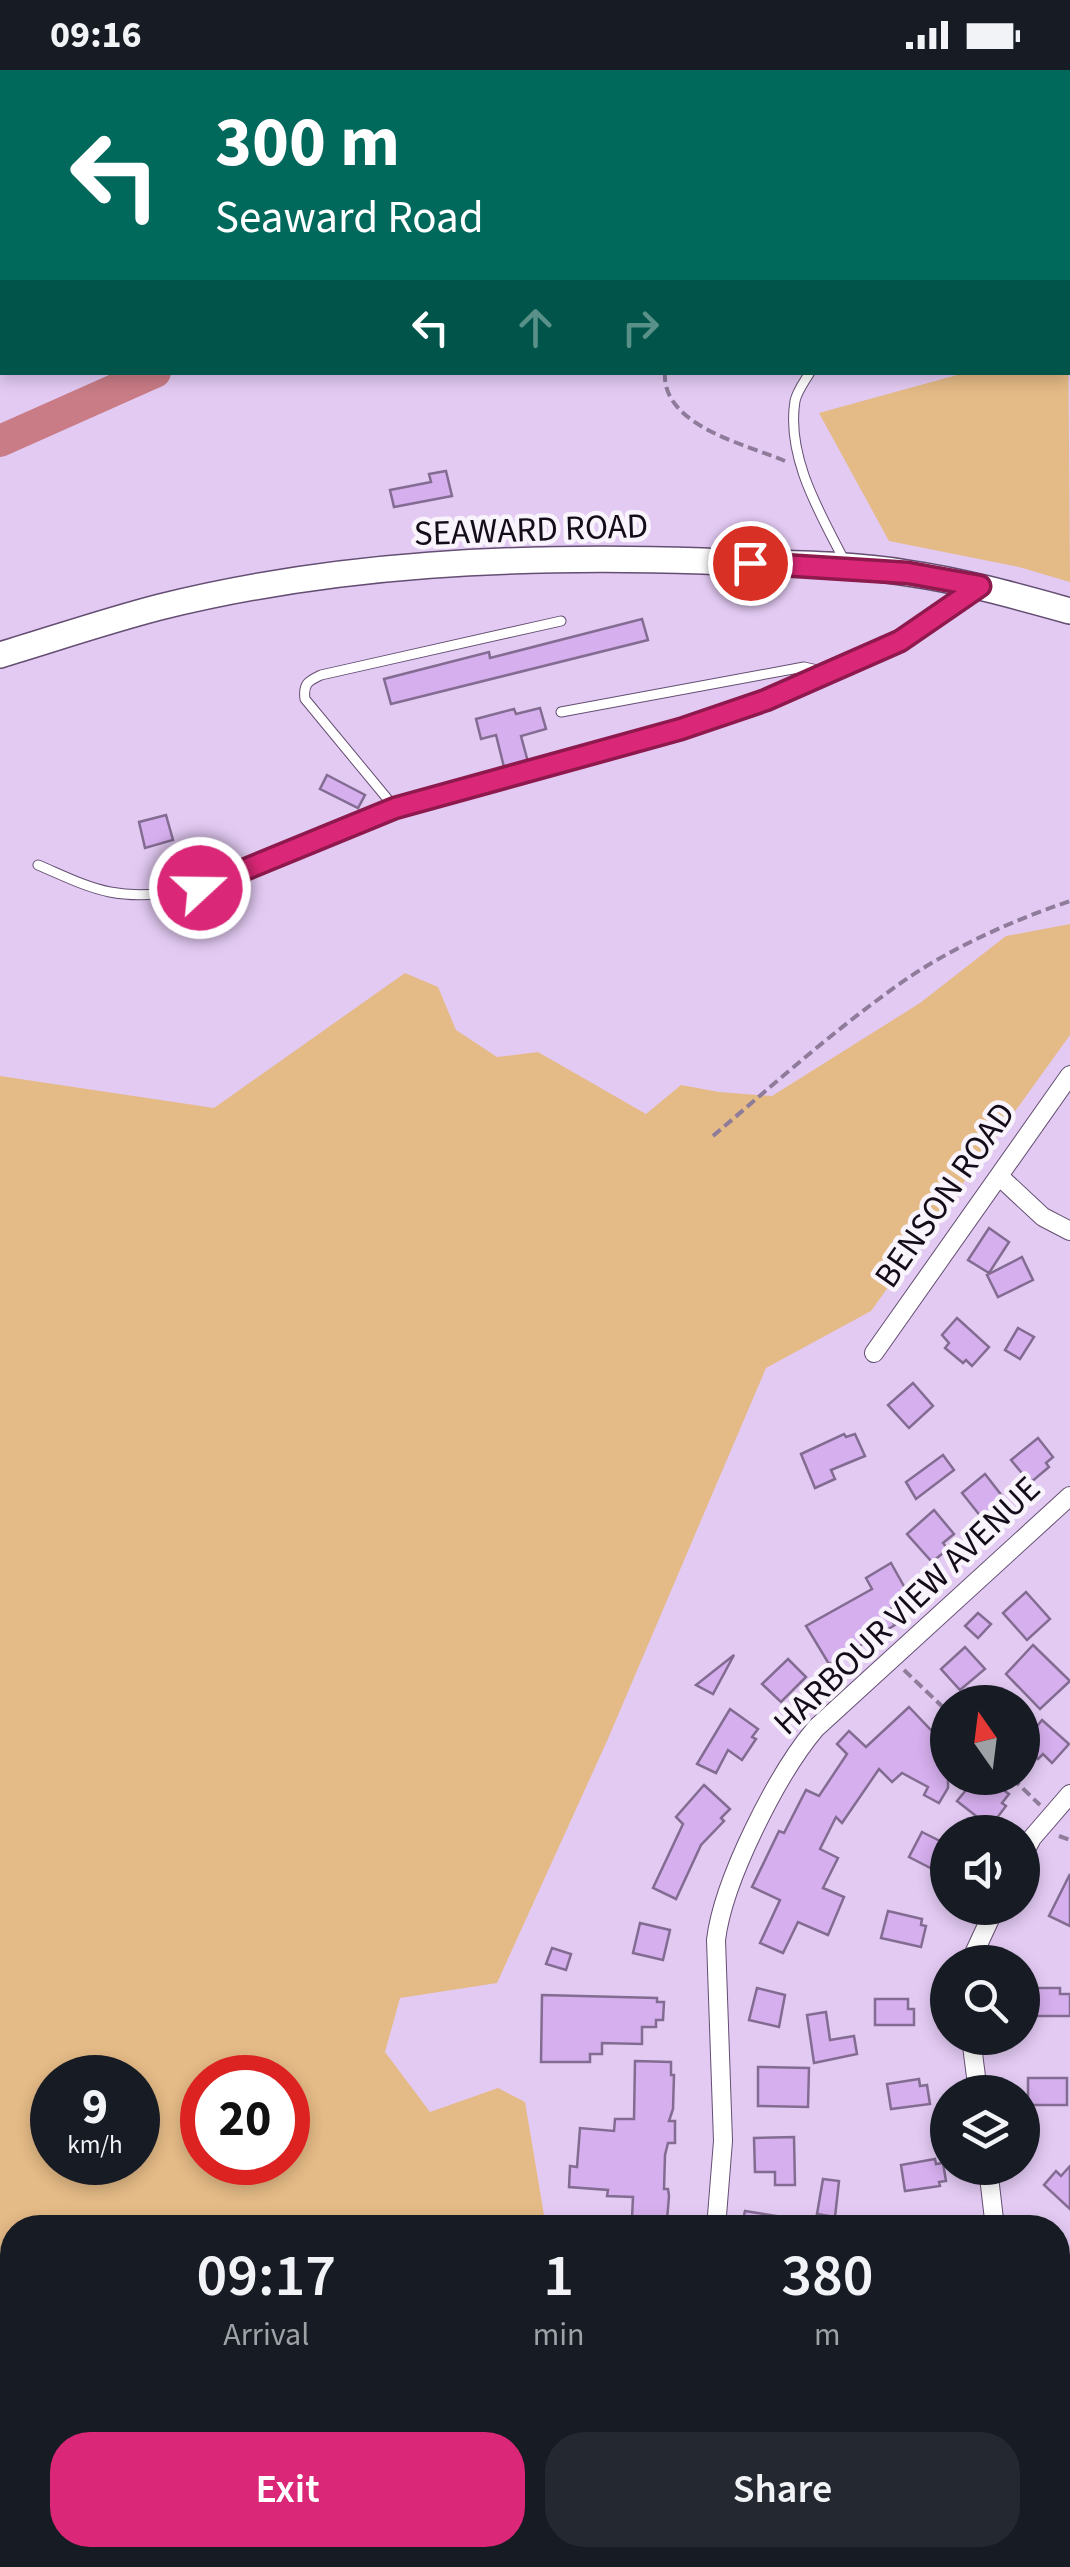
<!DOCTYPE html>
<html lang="en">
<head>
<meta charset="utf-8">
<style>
	body { margin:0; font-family:"Source Sans 3",sans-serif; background:#242831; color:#f1f3f6; height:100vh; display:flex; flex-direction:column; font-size:38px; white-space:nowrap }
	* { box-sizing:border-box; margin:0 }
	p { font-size:32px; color:#9ea1a6 }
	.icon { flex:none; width:55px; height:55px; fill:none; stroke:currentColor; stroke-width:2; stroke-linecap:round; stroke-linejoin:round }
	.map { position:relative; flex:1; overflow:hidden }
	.details { position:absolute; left:0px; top:2145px; width:1070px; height:352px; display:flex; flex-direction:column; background:#171b24; border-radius:40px 40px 0 0; box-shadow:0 5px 15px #0003 }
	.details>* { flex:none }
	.banner { position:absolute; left:0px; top:0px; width:1070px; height:305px; box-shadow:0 5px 15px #0003; background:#00695c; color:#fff; overflow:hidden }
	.needle { width:65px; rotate:346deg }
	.buttons { position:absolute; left:930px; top:1615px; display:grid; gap:20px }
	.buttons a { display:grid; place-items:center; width:110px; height:110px; border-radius:50%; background:#171b24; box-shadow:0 5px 15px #0003; font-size:50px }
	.speed { position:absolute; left:30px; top:1985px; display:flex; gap:20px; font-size:50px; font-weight:700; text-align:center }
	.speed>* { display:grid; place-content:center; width:130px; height:130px; border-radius:50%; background:#171b24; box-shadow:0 5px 15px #0003; line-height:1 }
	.speed small { font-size:25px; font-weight:400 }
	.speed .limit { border:15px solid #d22; background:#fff; color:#111 }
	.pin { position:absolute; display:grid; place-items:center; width:85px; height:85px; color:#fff; margin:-42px; border:5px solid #fff; border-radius:50%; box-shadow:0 2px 10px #0007 }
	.me { position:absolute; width:110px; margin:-55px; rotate:69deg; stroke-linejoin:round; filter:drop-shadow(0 0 8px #0008) }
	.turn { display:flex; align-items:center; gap:35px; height:210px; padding:0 50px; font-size:45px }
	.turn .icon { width:130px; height:130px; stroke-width:2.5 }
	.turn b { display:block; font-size:70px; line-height:85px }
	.lanes { display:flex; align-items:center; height:95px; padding:0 50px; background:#0003; justify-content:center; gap:50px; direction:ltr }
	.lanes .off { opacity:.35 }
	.eta { display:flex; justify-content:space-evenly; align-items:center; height:170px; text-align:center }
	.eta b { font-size:60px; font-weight:600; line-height:70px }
	.action { display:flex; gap:20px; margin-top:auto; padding:20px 50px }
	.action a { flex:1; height:115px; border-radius:40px; background:#db2777; color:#fff; font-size:40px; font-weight:600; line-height:115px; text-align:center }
	.action a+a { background:#242831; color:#f1f3f6 }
	.status { display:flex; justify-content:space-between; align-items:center; height:70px; padding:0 50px; background:#171b24; direction:ltr }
	.status svg { height:28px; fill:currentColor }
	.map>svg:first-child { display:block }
	.green { fill:#e4ba86; fill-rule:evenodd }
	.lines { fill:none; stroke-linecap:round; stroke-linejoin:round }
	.river { stroke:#c97c86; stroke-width:32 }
	.building { fill:#d6afee; stroke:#836c91; stroke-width:2.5 }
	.lane-casing { stroke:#644e72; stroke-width:11 }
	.street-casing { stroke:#644e72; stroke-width:20 }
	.secondary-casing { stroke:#644e72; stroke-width:28 }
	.path { stroke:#8e7c9a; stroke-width:4; stroke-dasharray:10 5; stroke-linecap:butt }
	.lane { stroke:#fff; stroke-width:9 }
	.street { stroke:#fff; stroke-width:18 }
	.secondary { stroke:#fff; stroke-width:25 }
	.rail { stroke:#7b6a85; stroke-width:5; stroke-dasharray:12 12; stroke-linecap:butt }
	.route-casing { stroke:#8e194d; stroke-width:25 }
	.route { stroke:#db2777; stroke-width:18 }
	.labels { text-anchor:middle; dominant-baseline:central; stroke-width:9; stroke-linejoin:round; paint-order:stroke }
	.street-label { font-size:35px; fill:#150c1a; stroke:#f9f4fc }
</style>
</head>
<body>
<div class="status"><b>09:16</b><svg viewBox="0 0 49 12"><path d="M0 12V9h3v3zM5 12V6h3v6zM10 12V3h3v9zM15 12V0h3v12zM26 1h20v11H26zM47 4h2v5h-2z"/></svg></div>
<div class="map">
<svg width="1070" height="2497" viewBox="0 0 1070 2497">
	<rect width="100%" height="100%" fill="#e3caf3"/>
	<g class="green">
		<polygon points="1068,241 1070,512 1019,497 889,471 819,343 964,303 1068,302"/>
		<path d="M1070,854V965L871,1241L766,1298L607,1671L497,1913L400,1928L385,1982L430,2042L498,2018L525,2032L546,2157L12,2158V2485H454L450,2497H0V1006L214,1038L405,903L438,917L456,960L497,987L538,982L646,1044L681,1015L719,1022L772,1026L920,933L1006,866ZM52,2008H138V2092H52ZM202,2008H288V2092H202Z"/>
	</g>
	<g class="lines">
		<g class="river">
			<polyline points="1068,200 1070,201"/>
			<polyline points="0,371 155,302"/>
		</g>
	</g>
	<g class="building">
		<polygon points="446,401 452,426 394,437 390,420 431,412 429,404"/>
		<polygon points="642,549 648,570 391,634 384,609 489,582 490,588"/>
		<polygon points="540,638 546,659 521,666 528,692 504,697 496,665 481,669 476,649 514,639 516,644"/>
		<polygon points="327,705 365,725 358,738 320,719"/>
		<polygon points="166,745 173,770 145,778 139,752"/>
		<polygon points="989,1158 1009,1172 989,1203 968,1190"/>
		<polygon points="1022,1187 1033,1210 998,1227 987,1205"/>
		<polygon points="957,1248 989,1277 972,1296 966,1290 963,1293 945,1278 949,1273 942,1265"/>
		<polygon points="1018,1258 1034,1267 1020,1289 1005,1280"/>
		<polygon points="913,1313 933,1336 909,1358 888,1335"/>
		<polygon points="844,1364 846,1367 855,1364 865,1386 831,1400 835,1409 815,1418 801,1384"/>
		<polygon points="1038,1368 1053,1387 1046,1393 1049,1397 1030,1413 1011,1390"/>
		<polygon points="943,1385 954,1400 916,1429 906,1412"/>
		<polygon points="985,1404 1006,1431 998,1439 1000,1442 986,1453 962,1423"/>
		<polygon points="934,1440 954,1464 943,1473 948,1479 932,1492 907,1464"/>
		<polygon points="891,1493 910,1527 890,1539 891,1542 886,1545 895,1555 829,1594 806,1556 872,1519 866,1508"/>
		<polygon points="1026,1522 1050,1549 1027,1570 1003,1543"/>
		<polygon points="978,1543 991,1554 978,1568 965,1556"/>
		<polygon points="1033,1575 1070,1611 1040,1639 1006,1604"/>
		<polygon points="965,1577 985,1599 960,1620 941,1599"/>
		<polygon points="734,1585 713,1624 696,1615"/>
		<polygon points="788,1589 806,1607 781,1632 762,1614"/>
		<polygon points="909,1637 931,1660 948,1647 948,1718 939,1733 924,1725 928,1717 902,1703 892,1712 879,1699 842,1753 836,1747 820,1779 838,1788 823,1818 844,1827 828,1865 798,1852 783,1883 760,1873 780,1830 752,1817 779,1761 784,1763 806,1720 819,1726 847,1684 837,1674 849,1661 866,1677"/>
		<polygon points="730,1639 758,1659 752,1667 756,1669 742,1690 728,1680 716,1703 697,1694"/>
		<polygon points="1042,1650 1069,1674 1052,1693 1043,1684 1038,1689 1022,1675"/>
		<polygon points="976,1708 987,1708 1009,1724 1002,1733 1006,1736 990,1757 957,1731"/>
		<polygon points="704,1715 730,1739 721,1748 724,1751 701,1775 676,1829 653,1818 683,1754 676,1747"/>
		<polygon points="922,1762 948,1775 948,1807 909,1787"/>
		<polygon points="1070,1804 1070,1856 1049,1846"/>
		<polygon points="888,1841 922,1849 921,1855 926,1856 921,1877 881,1868"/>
		<polygon points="640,1853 670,1860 663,1890 633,1883"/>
		<polygon points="552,1878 571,1884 566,1900 546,1894"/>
		<polygon points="757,1918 785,1925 779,1957 749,1950"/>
		<polygon points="1028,1918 1060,1918 1060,1924 1070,1924 1070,1946 1027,1946 1027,1940 1022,1939 1022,1922 1028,1922"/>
		<polygon points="542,1925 657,1928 657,1932 664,1932 663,1950 656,1950 656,1957 642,1957 642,1974 602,1973 602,1984 590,1984 590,1992 541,1992"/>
		<polygon points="875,1929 908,1929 908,1939 914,1939 914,1955 875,1955"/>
		<polygon points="826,1942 830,1970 854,1966 857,1984 814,1993 807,1945"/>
		<polygon points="635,1991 671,1992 671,2005 674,2005 673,2039 669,2051 675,2051 675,2073 668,2073 665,2085 664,2119 668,2119 669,2126 667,2150 632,2148 633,2127 607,2126 608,2120 569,2117 570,2096 577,2097 580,2058 614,2061 615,2049 634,2049"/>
		<polygon points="758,1997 809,1998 808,2037 758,2036"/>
		<rect x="1028" y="2008" width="39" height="27"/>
		<polygon points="919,2009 920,2016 927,2015 930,2034 891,2039 887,2014"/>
		<polygon points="794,2067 795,2115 775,2115 775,2102 755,2102 754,2068"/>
		<polygon points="935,2089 936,2094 943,2093 946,2111 939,2112 940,2116 905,2121 901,2095"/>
		<polygon points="1070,2096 1070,2139 1044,2115 1056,2101 1061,2106"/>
		<polygon points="823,2109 839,2111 835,2147 817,2144"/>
		<polygon points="745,2141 795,2149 794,2158 742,2155"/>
	</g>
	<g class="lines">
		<defs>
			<g id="lane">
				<polyline points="516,2 533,0"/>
				<polyline points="0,147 2,146"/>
				<path d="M810,302C805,311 797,321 795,331C786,387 820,443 844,490"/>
				<path d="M561,551L321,605C308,611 303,614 305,629L395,738L743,639L900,571L974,521"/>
				<polyline points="561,642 804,597 831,603"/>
				<path d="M38,795C62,805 85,817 110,822C198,839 315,773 395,738"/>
			</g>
			<g id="street">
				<polyline points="1000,1107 1043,1147 1070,1161"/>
				<polyline points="874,1283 1070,1005"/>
				<polyline points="1022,1787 1032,1768 1070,1724"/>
				<polyline points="970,1892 995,1838"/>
				<polyline points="971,1968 978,2022"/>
				<polyline points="988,2098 995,2158"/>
				<path d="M716,2158L723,2071L716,1870C723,1811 777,1704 816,1658L1070,1426"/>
				<polyline points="636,2497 660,2485"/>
				<polyline points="945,2497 948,2485"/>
			</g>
			<path id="secondary" d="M0,585C53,569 106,551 160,537C336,493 522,485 703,491C771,494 840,492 907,503C963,511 1016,526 1070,541"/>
		</defs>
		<use href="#lane" class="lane-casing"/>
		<use href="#street" class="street-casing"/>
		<use href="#secondary" class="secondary-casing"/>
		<g class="path">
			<path d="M665,302C661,356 748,375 785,391"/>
			<path d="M713,1066C773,1015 833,961 898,915C948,879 1011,851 1070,831"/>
			<polyline points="904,1600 948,1642"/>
			<polyline points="1012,1708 1040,1735"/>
			<polyline points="1059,1766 1070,1770"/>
		</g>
		<use href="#lane" class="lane"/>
		<use href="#street" class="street"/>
		<use href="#secondary" class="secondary"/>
		<g class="rail">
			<polyline points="1023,0 1035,2"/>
			<polyline points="575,2 588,0"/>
			<polyline points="656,2 671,0"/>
			<polyline points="1068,9 1070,10"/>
			<polyline points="1068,46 1070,47"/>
			<polyline points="1068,71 1070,72"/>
			<polyline points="0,180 2,179"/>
			<polyline points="0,228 2,226"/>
		</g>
	</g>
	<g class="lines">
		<defs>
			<polyline id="route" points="200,818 395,738 681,659 766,630 900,571 980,516 908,503 750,493"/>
		</defs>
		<use href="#route" class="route-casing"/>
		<use href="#route" class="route"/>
	</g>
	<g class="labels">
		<g class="street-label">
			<text transform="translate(531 460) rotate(-2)">SEAWARD ROAD</text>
			<text transform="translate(945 1125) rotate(-55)">BENSON ROAD</text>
			<text transform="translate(907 1536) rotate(-44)">HARBOUR VIEW AVENUE</text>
		</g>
	</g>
</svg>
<div class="buttons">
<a><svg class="needle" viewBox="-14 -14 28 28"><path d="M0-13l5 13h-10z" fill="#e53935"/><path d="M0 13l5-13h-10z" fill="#9ea1a6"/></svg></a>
<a><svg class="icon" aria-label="sound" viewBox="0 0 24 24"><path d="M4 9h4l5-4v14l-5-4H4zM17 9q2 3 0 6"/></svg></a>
<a><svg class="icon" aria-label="search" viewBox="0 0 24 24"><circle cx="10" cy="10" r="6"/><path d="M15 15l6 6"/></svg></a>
<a><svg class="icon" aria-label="layers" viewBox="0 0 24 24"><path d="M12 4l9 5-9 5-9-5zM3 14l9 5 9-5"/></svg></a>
</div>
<div class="speed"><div>9<small>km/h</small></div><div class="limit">20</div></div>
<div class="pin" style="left:750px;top:493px;background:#d93025"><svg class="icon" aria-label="arrive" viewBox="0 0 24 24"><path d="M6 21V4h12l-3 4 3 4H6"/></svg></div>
<svg class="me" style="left:200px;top:818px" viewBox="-20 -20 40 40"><circle r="17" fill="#db2777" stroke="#fff" stroke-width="3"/><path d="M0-11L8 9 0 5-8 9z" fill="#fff"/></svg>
<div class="banner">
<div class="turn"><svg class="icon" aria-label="left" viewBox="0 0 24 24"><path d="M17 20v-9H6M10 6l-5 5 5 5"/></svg><div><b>300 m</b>Seaward Road</div></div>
<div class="lanes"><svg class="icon" aria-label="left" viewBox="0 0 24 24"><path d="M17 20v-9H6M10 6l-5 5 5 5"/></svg><svg class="icon off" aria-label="ahead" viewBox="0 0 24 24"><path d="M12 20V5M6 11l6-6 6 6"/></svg><svg class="icon off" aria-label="right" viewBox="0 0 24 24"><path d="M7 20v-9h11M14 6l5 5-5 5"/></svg></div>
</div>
<section class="details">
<div class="eta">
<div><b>09:17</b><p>Arrival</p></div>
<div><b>1</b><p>min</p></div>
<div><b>380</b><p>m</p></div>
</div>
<div class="action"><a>Exit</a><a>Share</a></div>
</section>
</div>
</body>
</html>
